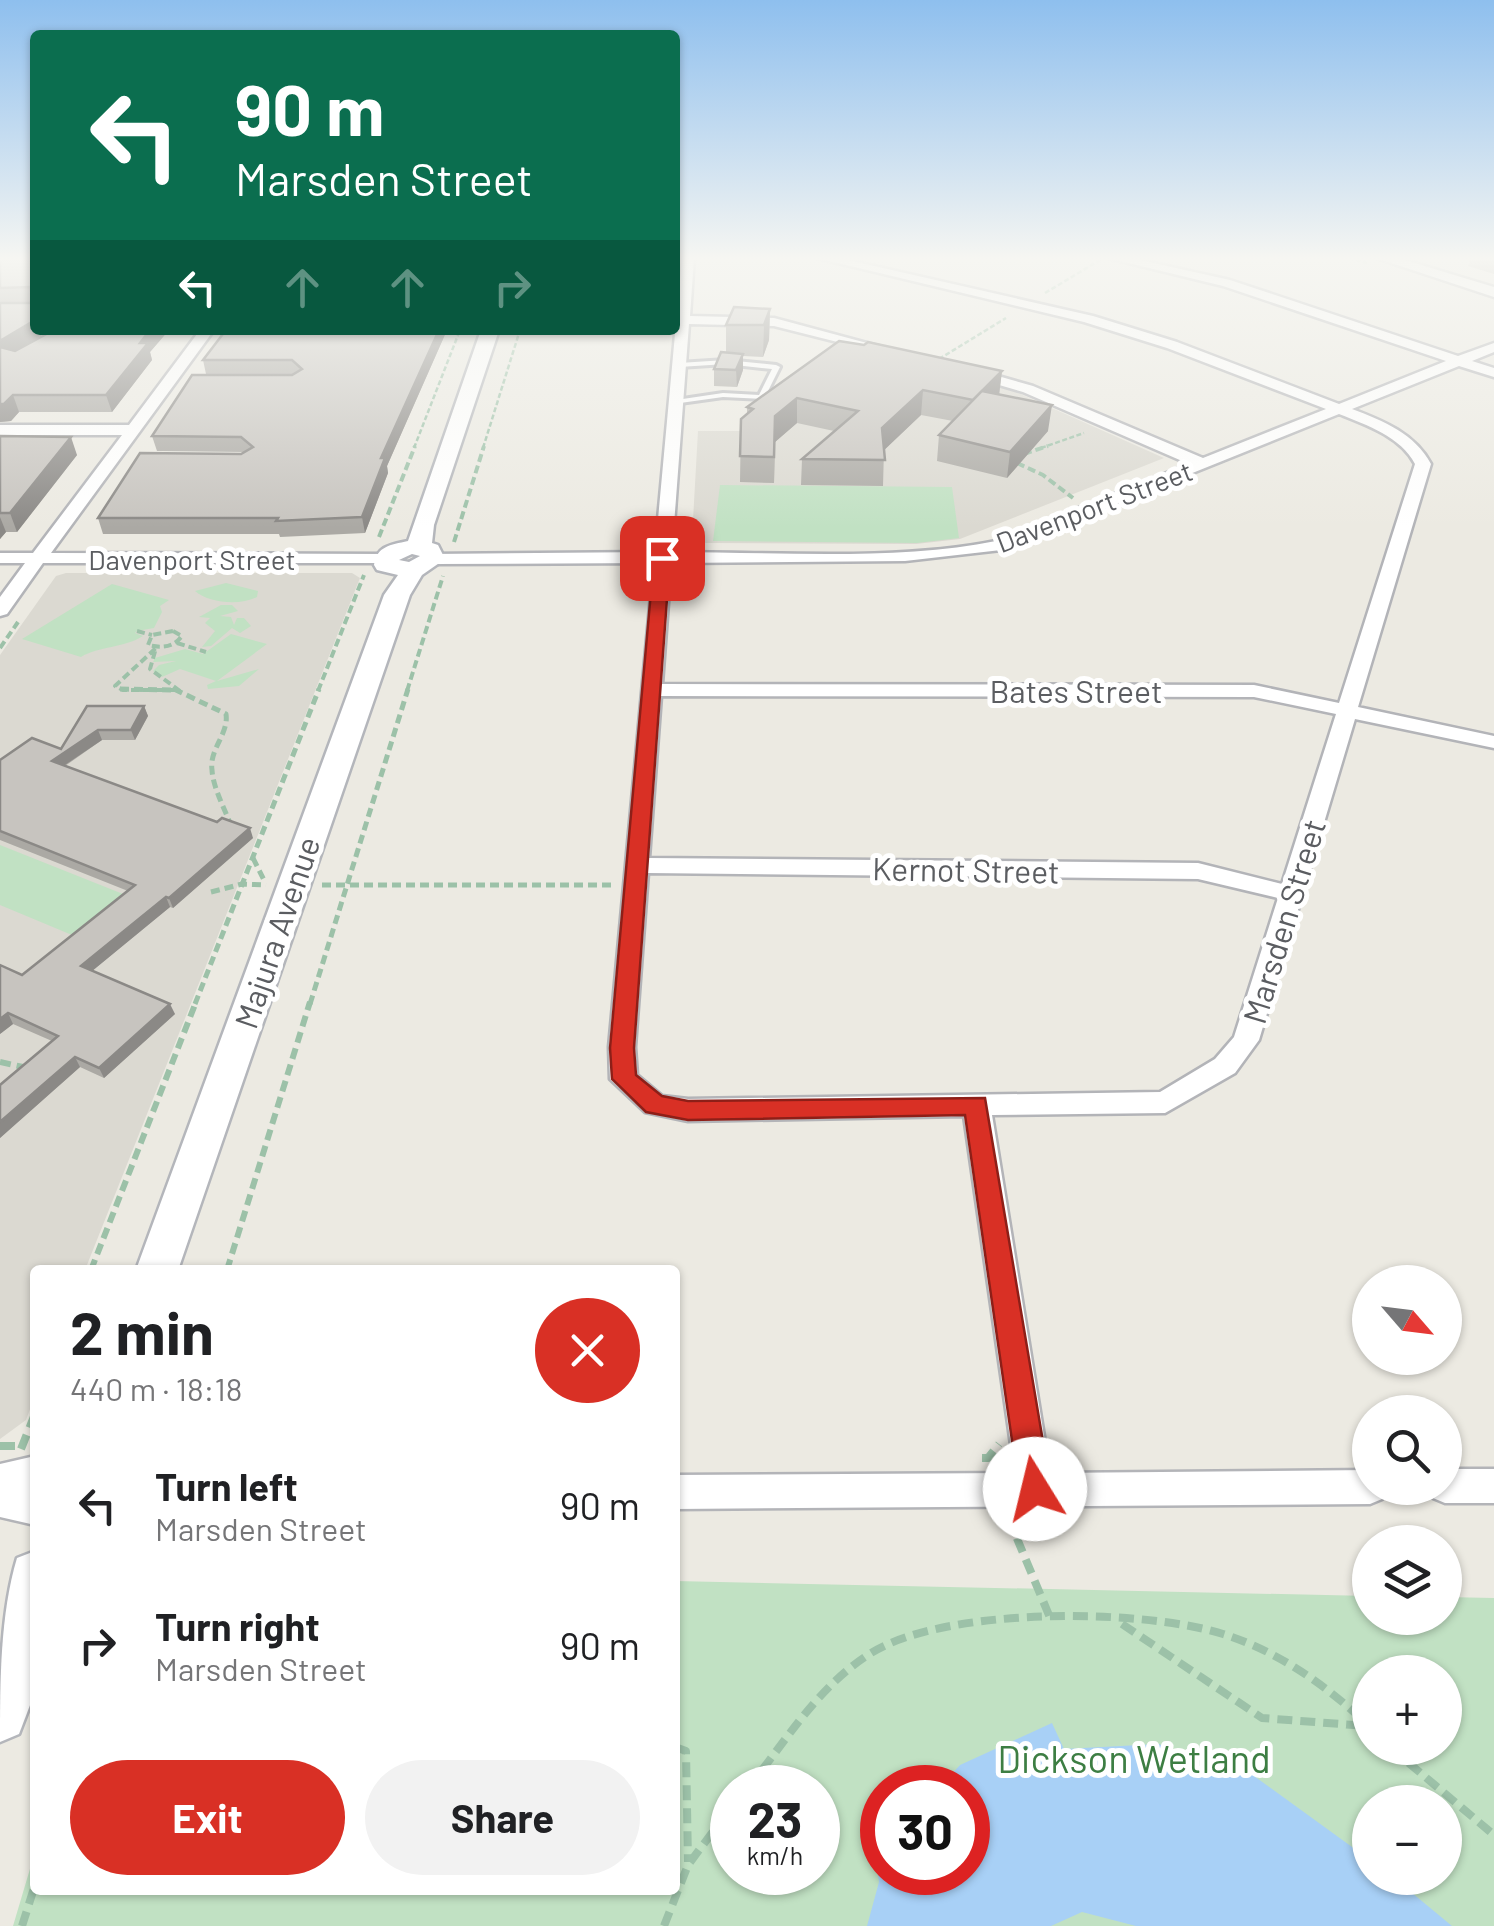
<!DOCTYPE html>
<html lang="en">
<head>
<meta charset="utf-8">
<style>
	body { margin:0; font-family:Barlow,sans-serif; background:#f2f2f2; color:#202124; height:100vh; display:flex; flex-direction:column; font-size:38px; white-space:nowrap }
	* { box-sizing:border-box; margin:0 }
	p { font-size:32px; color:#757577 }
	.icon { flex:none; width:55px; height:55px; fill:none; stroke:currentColor; stroke-width:2; stroke-linecap:round; stroke-linejoin:round }
	.map { position:relative; flex:1; overflow:hidden }
	.side { position:absolute; left:30px; top:1265px; width:650px; height:630px; display:flex; flex-direction:column; background:#fff; border-radius:10px; box-shadow:0 2px 8px #0004 }
	.side>* { flex:none }
	.hud { position:absolute; left:30px; top:30px; width:650px; height:305px; border-radius:10px; box-shadow:0 2px 8px #0004; background:#0b6e4f; color:#fff; overflow:hidden }
	.needle { width:65px; rotate:118deg }
	.buttons { position:absolute; left:1352px; top:1265px; display:grid; gap:20px }
	.buttons a { display:grid; place-items:center; width:110px; height:110px; border-radius:50%; background:#fff; box-shadow:0 2px 8px #0004; font-size:50px }
	.speed { position:absolute; left:710px; top:1765px; display:flex; gap:20px; font-size:50px; font-weight:700; text-align:center }
	.speed>* { display:grid; place-content:center; width:130px; height:130px; border-radius:50%; background:#fff; box-shadow:0 2px 8px #0004; line-height:1 }
	.speed small { font-size:25px; font-weight:400 }
	.speed .limit { border:15px solid #d22; background:#fff; color:#111 }
	.pin { position:absolute; display:grid; place-items:center; width:85px; height:85px; color:#fff; margin:-42px; border-radius:20px; box-shadow:0 5px 15px #0006 }
	.me { position:absolute; width:110px; margin:-55px; rotate:351deg; stroke-linejoin:round; filter:drop-shadow(0 0 8px #0008) }
	.turn { display:flex; align-items:center; gap:35px; height:210px; padding:0 40px; font-size:45px }
	.turn .icon { width:130px; height:130px; stroke-width:2.5 }
	.turn b { display:block; font-size:70px; line-height:85px }
	.lanes { display:flex; align-items:center; height:95px; padding:0 40px; background:#0003; justify-content:center; gap:50px; direction:ltr }
	.lanes .off { opacity:.35 }
	.round { display:grid; place-items:center; flex:none; width:105px; height:105px; border-radius:52px; background:#f2f2f2 }
	.headline { display:flex; align-items:center; justify-content:space-between; height:170px; padding:0 40px }
	h1 { font-size:60px; font-weight:700; line-height:75px }
	.action { display:flex; gap:20px; margin-top:auto; padding:20px 40px }
	.action a { flex:1; height:115px; border-radius:60px; background:#d93025; color:#fff; font-size:40px; font-weight:700; line-height:115px; text-align:center }
	.action a+a { background:#f2f2f2; color:#202124 }
	ul { padding:0; list-style:none }
	li { display:flex; align-items:center; gap:30px; height:140px; padding:0 40px }
	li div { flex:1 }
	li b { display:block; font-size:38px }
	li em { font-style:normal }
	.map>svg:first-child { display:block }
	.education { fill:#dbd9d1 }
	.green { fill:#c1e1c3; fill-rule:evenodd }
	.water { fill:#a8d0f6 }
	.lines { fill:none; stroke-linecap:round; stroke-linejoin:round }
	.service-casing { stroke:#b3b4b8; stroke-width:6 }
	.minor-casing { stroke:#b3b4b8; stroke-width:5 }
	.tertiary-casing { stroke:#b3b4b8; stroke-width:5 }
	.secondary-casing { stroke:#b4b6bb; stroke-width:5 }
	.path-far4 { stroke:#9cc1a8; stroke-width:2.5; stroke-dasharray:5 2.5; stroke-linecap:butt }
	.path-far3 { stroke:#9cc1a8; stroke-width:4; stroke-dasharray:8 4; stroke-linecap:butt }
	.path-far2 { stroke:#9cc1a8; stroke-width:5; stroke-dasharray:9 5; stroke-linecap:butt }
	.path-far1 { stroke:#9cc1a8; stroke-width:6; stroke-dasharray:11 6; stroke-linecap:butt }
	.path { stroke:#9cc1a8; stroke-width:8; stroke-dasharray:15 8; stroke-linecap:butt }
	.service { fill:#fff; fill-rule:evenodd }
	.minor { fill:#fff; fill-rule:evenodd }
	.tertiary { fill:#fff; fill-rule:evenodd }
	.secondary { fill:#fff; fill-rule:evenodd }
	.wall { fill:#aba9a4 }
	.shaded-wall { fill:#8b8986 }
	.building { fill:#c7c4bf; stroke:#8b8986; stroke-width:2.5 }
	.route { fill:#d93025; stroke:#8d1f18; stroke-width:2.5 }
	.labels { text-anchor:middle; dominant-baseline:central; stroke-width:10; stroke-linejoin:round; paint-order:stroke }
	.far-street-label { font-size:28px; fill:#5b5d61; stroke:#fff }
	.street-label { font-size:32px; fill:#5b5d61; stroke:#fff }
	.near-park-label { font-size:38px; fill:#3d7e43; stroke:#fff }
</style>
</head>
<body>
<div class="map">
<svg width="1494" height="1926" viewBox="0 0 1494 1926">
	<rect width="100%" height="100%" fill="#eceae2"/>
	<g class="education">
		<polygon points="971,379 1016,392 1164,458 960,539 916,544 706,543 692,538 698,431 742,431"/>
		<polygon points="66,573 352,573 360,578 85,1270 35,1270 35,1396 26,1420 0,1439 0,655 56,576"/>
	</g>
	<g class="green">
		<polygon points="720,485 952,487 959,538 917,543 713,541"/>
		<path d="M226,583L258,591L257,597C240,606 208,603 195,591Z"/>
		<path d="M112,584L169,600L160,606L162,612L154,628L137,631L135,633L143,636C124,648 99,646 81,657L22,639Z"/>
		<polygon points="221,605 232,605 238,611 220,616 231,617 234,625 237,618 244,618 251,626 240,633 232,628 211,646 202,647 215,631 205,623 210,618 199,617"/>
		<polygon points="231,634 267,644 217,681 259,669 239,686 208,689 207,685 216,681 180,669 162,677 153,671 159,665 176,661 153,662 155,658 185,649 203,654"/>
		<polygon points="0,845 123,894 72,935 0,905"/>
		<path d="M675,1581L1370,1596V1618H1445V1597L1494,1598V1926H13L35,1852V1890H675ZM1370,1672H1445V1748H1370ZM732,1788H818V1872H732ZM882,1788H968V1872H882ZM1370,1802H1445V1878H1370Z"/>
	</g>
	<polygon class="water" points="1052,1723 1064,1749 1159,1744 1219,1777 1243,1768 1370,1860 1370,1878 1394,1878 1452,1926 1136,1926 1082,1912 1051,1926 867,1926 879,1882 876,1861 882,1853 882,1872 968,1872 968,1788 940,1787 960,1765"/>
	<g class="lines">
		<defs>
			<polygon id="service" points="726,360 776,365 780,367 764,399 723,397 673,404 672,402 676,400 723,393 759,395 772,369 726,364 679,367 675,365 679,363"/>
			<g id="minor">
				<path d="M682,258H694L690,316L774,318L904,353L897,357L774,326L689,324L672,552C772,552 900,561 996,541L1189,464L1023,392L965,375L963,372L970,368L1033,386L1203,458L1326,409L1167,348L1084,322L817,258H839L1093,316L1177,342L1339,404L1446,361L1223,286L1108,258H1131L1230,280L1458,356L1494,343V352L1472,361L1494,368V377L1459,366L1352,409C1384,421 1415,434 1431,464L1358,707L1494,736V748L1355,719L1259,1040L1235,1073L1165,1113L992,1115L1050,1473L1370,1470V1488H1387L1382,1499L1370,1504L675,1509V1475L1015,1473L964,1116L688,1121L645,1112L610,1079L609,1047L654,563L433,564L424,559L433,554L655,552ZM1339,414C1367,425 1401,437 1415,464L1339,703L1254,685L662,684L671,563L905,561L1001,550ZM661,696L1254,697L1336,714L1282,884L1198,863L649,858ZM648,873L1198,879L1278,898L1234,1037L1215,1059L1160,1092L688,1099L662,1096L637,1075L635,1047Z"/>
				<polygon points="200,330 214,330 51,553 384,554 390,555 390,563 43,563 7,614 0,616 0,597 25,563 0,563 0,553 33,553 122,435 0,435 0,425 129,425"/>
				<polygon points="35,1456 35,1488 30,1490 35,1491 35,1525 0,1517 0,1464"/>
				<polygon points="1445,1469 1494,1469 1494,1503 1445,1503 1433,1498 1428,1488 1445,1488"/>
			</g>
			<polygon id="tertiary" points="1376,258 1398,258 1494,287 1494,297"/>
			<g id="secondary">
				<path d="M481,330H499L434,525L432,543L438,545L445,559L422,575L410,595L178,1270H136L384,595L398,575L377,570L374,565C377,546 390,545 408,541ZM412,554L420,556L409,562L399,560Z"/>
				<path d="M35,1551V1692L19,1734L0,1742C0,1682 0,1615 17,1558Z"/>
			</g>
		</defs>
		<use href="#service" class="service-casing"/>
		<use href="#minor" class="minor-casing"/>
		<use href="#tertiary" class="tertiary-casing"/>
		<use href="#secondary" class="secondary-casing"/>
		<g class="path-far4">
			<polyline points="1348,258 1367,263"/>
			<polyline points="1045,293 1100,260"/>
			<polyline points="939,359 1006,318"/>
			<polyline points="414,448 460,330"/>
			<polyline points="483,448 520,330"/>
			<polyline points="1041,448 1084,433"/>
		</g>
		<g class="path-far3">
			<polyline points="1024,454 1048,446"/>
			<polyline points="1017,463 1043,475 1073,498"/>
			<polyline points="379,537 415,446"/>
			<polyline points="454,542 484,446"/>
			<polyline points="137,631 152,635"/>
			<path d="M173,631L182,636C173,648 161,648 148,645L152,635Z"/>
			<polyline points="177,643 206,652"/>
			<polyline points="0,648 18,622"/>
			<polyline points="175,690 123,690 115,686 156,648 150,669 180,691"/>
			<polyline points="318,691 364,575"/>
			<polyline points="407,691 443,576"/>
		</g>
		<g class="path-far2">
			<polyline points="120,689 175,690"/>
			<path d="M174,689L226,714C229,734 209,749 212,770C213,788 225,809 231,826"/>
			<polyline points="253,858 265,882"/>
			<polyline points="322,885 611,885"/>
			<polyline points="211,892 242,884 266,885"/>
			<polyline points="195,1004 319,689"/>
			<polyline points="310,1004 408,689"/>
		</g>
		<g class="path-far1">
			<polyline points="0,1062 23,1067"/>
			<polyline points="91,1270 196,1002"/>
			<polyline points="227,1270 310,1002"/>
		</g>
		<g class="path">
			<polyline points="0,1446 15,1446"/>
			<polyline points="21,1449 35,1414"/>
			<polyline points="982,1458 988,1458 999,1444"/>
			<polyline points="1008,1517 1051,1620"/>
			<polyline points="1122,1624 1262,1718 1367,1726"/>
			<polyline points="675,1747 686,1751 688,1862"/>
			<polyline points="1391,1748 1494,1835"/>
			<path d="M748,1788C786,1741 818,1686 871,1653C945,1607 1140,1608 1223,1634C1278,1651 1329,1687 1370,1727"/>
			<polyline points="22,1926 35,1885"/>
			<polyline points="664,1926 688,1865 732,1806"/>
		</g>
		<use href="#service" class="service"/>
		<use href="#minor" class="minor"/>
		<use href="#tertiary" class="tertiary"/>
		<use href="#secondary" class="secondary"/>
	</g>
	<g class="wall">
		<polygon points="0,258 35,258 50,330 27,344 54,330 169,330 150,352 152,360 112,412 19,412 11,421 0,422"/>
		<polygon points="1471,258 1494,258 1494,274 1468,266"/>
		<polygon points="770,309 769,340 763,357 743,356 743,370 737,387 714,386 714,369 726,352 726,325"/>
		<polygon points="447,330 387,466 388,473 365,533 280,537 279,534 103,534 98,518 244,452 157,451 152,436 293,374 206,374 203,360"/>
		<polygon points="839,341 1002,371 999,395 1048,431 1007,478 937,461 939,435 953,421 921,415 884,450 883,486 801,485 802,459 834,431 797,423 775,442 774,483 740,482 741,419 747,414 747,407"/>
		<polygon points="0,436 77,455 17,532 6,532 0,539"/>
		<polygon points="144,706 148,716 135,740 102,740 65,766 253,838 173,908 170,907 92,971 175,1014 104,1078 80,1067 0,1138 0,1085 52,1041 13,1024 0,1034 22,975 128,891 0,840 0,760 61,749"/>
	</g>
	<g class="shaded-wall">
		<polygon points="770,309 769,340 763,357 764,325"/>
		<polygon points="35,320 35,330 50,330 5,358 0,352 0,341"/>
		<polygon points="150,330 169,330 150,352 152,360 112,412 106,395"/>
		<polygon points="439,330 447,330 387,466 388,473 365,533 362,517 381,458"/>
		<polygon points="743,354 743,370 737,387 736,370"/>
		<polygon points="1002,371 999,395 973,400"/>
		<polygon points="923,390 921,415 880,454 882,428"/>
		<polygon points="13,395 19,412 11,421 0,422 0,404"/>
		<polygon points="797,398 797,423 775,442 774,483 775,416"/>
		<polygon points="1052,405 1048,431 1007,478 1010,452"/>
		<polygon points="71,437 77,455 17,532 10,513"/>
		<polygon points="0,517 6,532 0,539"/>
		<polygon points="144,706 148,716 135,740 131,730"/>
		<polygon points="98,730 102,740 56,771 52,761"/>
		<polygon points="250,828 253,838 173,908 169,898"/>
		<polygon points="166,897 170,907 86,976 81,966"/>
		<polygon points="170,1004 175,1014 104,1078 99,1068"/>
		<polygon points="8,1013 13,1024 0,1034 0,1019"/>
		<polygon points="75,1057 80,1067 0,1138 0,1122"/>
	</g>
	<g class="building">
		<polygon points="0,258 35,258 35,320 0,341 0,303 30,303 33,299 30,287 0,288"/>
		<polygon points="734,307 770,309 764,325 726,325"/>
		<polygon points="54,330 150,330 140,343 148,343 106,395 13,395 4,404 0,404 0,347 15,351"/>
		<polygon points="226,330 439,330 381,458 385,458 362,517 276,521 278,518 98,518 140,453 241,454 253,447 241,437 152,436 192,375 292,375 302,369 292,360 203,360"/>
		<polygon points="839,341 864,345 868,342 1002,371 973,400 923,390 882,428 885,460 802,459 858,411 797,398 775,416 774,457 740,456 741,419 753,409 747,407"/>
		<polygon points="721,352 743,354 736,370 714,369"/>
		<polygon points="982,391 1052,405 1010,452 939,435"/>
		<polygon points="0,436 71,437 10,513 0,513"/>
		<polygon points="87,706 144,706 131,730 98,730 52,761 217,822 222,818 250,828 169,898 166,897 81,966 170,1004 99,1068 75,1057 0,1122 0,1085 58,1036 8,1013 0,1019 0,965 22,975 135,885 0,831 0,760 32,738 61,749"/>
	</g>
	<linearGradient id="sky" x2="0" y2="1"><stop stop-color="#8ebfee"/><stop offset="0.49" stop-color="#f6f6f2"/><stop offset="1" stop-color="#f6f6f2" stop-opacity="0"/></linearGradient>
	<rect width="1494" height="528" fill="url(#sky)"/>
	<polygon class="route" points="662,553 670,558 634,1048 636,1075 662,1096 688,1101 985,1098 1051,1489 1046,1500 1035,1504 1024,1500 1019,1489 965,1115 688,1120 646,1112 612,1079 610,1048 654,558"/>
	<g class="labels">
		<g class="far-street-label">
			<text transform="translate(1094 506) rotate(-21)">Davenport Street</text>
			<text x="192" y="559">Davenport Street</text>
		</g>
		<g class="street-label">
			<text x="1076" y="690">Bates Street</text>
			<text transform="translate(966 869) rotate(1)">Kernot Street</text>
			<text transform="translate(1283 921) rotate(-73)">Marsden Street</text>
			<text transform="translate(276 932) rotate(-71)">Majura Avenue</text>
		</g>
		<g class="near-park-label">
			<text x="1134" y="1758">Dickson Wetland</text>
		</g>
	</g>
</svg>
<div class="buttons">
<a><svg class="needle" viewBox="-14 -14 28 28"><path d="M0-13l5 13h-10z" fill="#e53935"/><path d="M0 13l5-13h-10z" fill="#757577"/></svg></a>
<a><svg class="icon" aria-label="search" viewBox="0 0 24 24"><circle cx="10" cy="10" r="6"/><path d="M15 15l6 6"/></svg></a>
<a><svg class="icon" aria-label="layers" viewBox="0 0 24 24"><path d="M12 4l9 5-9 5-9-5zM3 14l9 5 9-5"/></svg></a>
<a>+</a>
<a>−</a>
</div>
<div class="speed"><div>23<small>km/h</small></div><div class="limit">30</div></div>
<div class="pin" style="left:662px;top:558px;background:#d93025"><svg class="icon" aria-label="arrive" viewBox="0 0 24 24"><path d="M6 21V4h12l-3 4 3 4H6"/></svg></div>
<svg class="me" style="left:1035px;top:1489px" viewBox="-20 -20 40 40"><circle r="19" fill="#fff"/><path d="M0-13L10 11 0 6-10 11z" fill="#d93025"/></svg>
<div class="hud">
<div class="turn"><svg class="icon" aria-label="left" viewBox="0 0 24 24"><path d="M17 20v-9H6M10 6l-5 5 5 5"/></svg><div><b>90 m</b>Marsden Street</div></div>
<div class="lanes"><svg class="icon" aria-label="left" viewBox="0 0 24 24"><path d="M17 20v-9H6M10 6l-5 5 5 5"/></svg><svg class="icon off" aria-label="ahead" viewBox="0 0 24 24"><path d="M12 20V5M6 11l6-6 6 6"/></svg><svg class="icon off" aria-label="ahead" viewBox="0 0 24 24"><path d="M12 20V5M6 11l6-6 6 6"/></svg><svg class="icon off" aria-label="right" viewBox="0 0 24 24"><path d="M7 20v-9h11M14 6l5 5-5 5"/></svg></div>
</div>
<section class="side">
<div class="headline"><div><h1>2 min</h1><p>440 m · 18:18</p></div><a class="round" style="background:#d93025;color:#fff"><svg class="icon" aria-label="close" viewBox="0 0 24 24"><path d="M6 6l12 12M18 6L6 18"/></svg></a></div>
<ul>
<li><svg class="icon" aria-label="left" viewBox="0 0 24 24"><path d="M17 20v-9H6M10 6l-5 5 5 5"/></svg><div><b>Turn left</b><p>Marsden Street</p></div><em>90 m</em></li>
<li><svg class="icon" aria-label="right" viewBox="0 0 24 24"><path d="M7 20v-9h11M14 6l5 5-5 5"/></svg><div><b>Turn right</b><p>Marsden Street</p></div><em>90 m</em></li>
</ul>
<div class="action"><a>Exit</a><a>Share</a></div>
</section>
</div>
</body>
</html>
